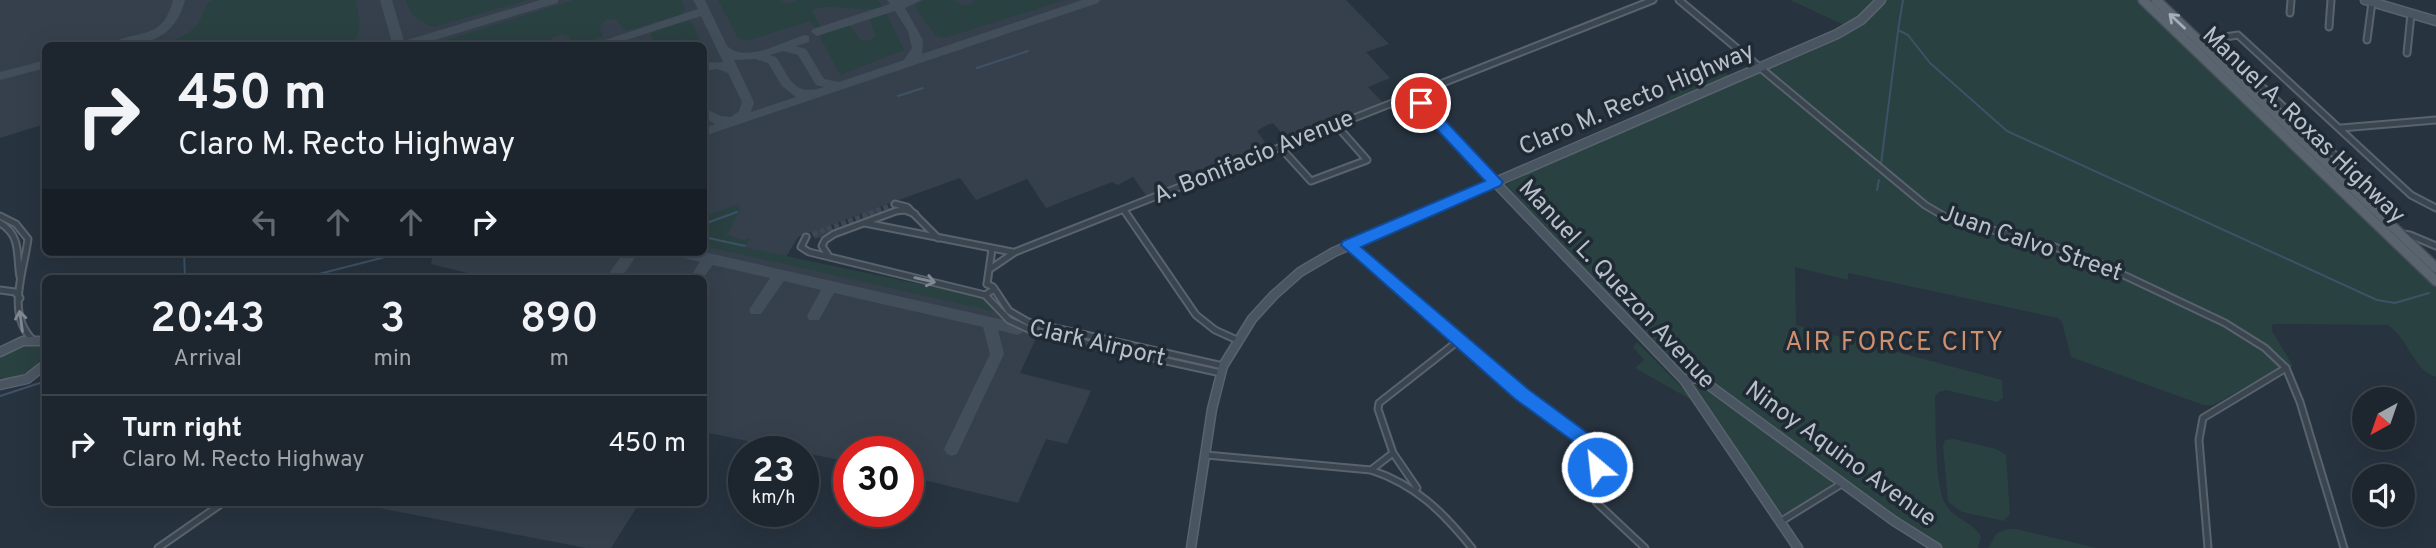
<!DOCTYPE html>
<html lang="en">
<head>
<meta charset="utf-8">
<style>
	body { margin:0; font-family:Overpass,sans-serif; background:#252e37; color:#f1f3f6; height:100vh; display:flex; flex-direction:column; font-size:26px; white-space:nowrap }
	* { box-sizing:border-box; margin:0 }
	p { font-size:23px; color:#a0a5aa }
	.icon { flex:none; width:38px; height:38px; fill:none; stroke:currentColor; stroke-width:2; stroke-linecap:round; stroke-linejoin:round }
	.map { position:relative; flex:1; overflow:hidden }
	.side { position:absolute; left:42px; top:275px; width:665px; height:231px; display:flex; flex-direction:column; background:#1d262f; border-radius:10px; box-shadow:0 7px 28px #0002,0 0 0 2px #3b434b }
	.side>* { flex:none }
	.guide { position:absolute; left:42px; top:42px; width:665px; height:214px; border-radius:10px; box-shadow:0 7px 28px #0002,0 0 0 2px #3b434b; background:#1d262f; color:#f1f3f6; overflow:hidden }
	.needle { width:46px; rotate:220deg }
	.buttons { position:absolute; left:2352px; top:387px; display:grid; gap:14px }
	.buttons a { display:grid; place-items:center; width:63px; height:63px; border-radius:50%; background:#1d262f; box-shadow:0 7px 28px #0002,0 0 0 2px #3b434b; font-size:35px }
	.speed { position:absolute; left:728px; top:436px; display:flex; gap:14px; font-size:35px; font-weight:700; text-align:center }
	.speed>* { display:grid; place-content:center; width:91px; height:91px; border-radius:50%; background:#1d262f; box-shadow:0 7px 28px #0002,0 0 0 2px #3b434b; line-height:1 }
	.speed small { font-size:18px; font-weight:400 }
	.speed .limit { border:10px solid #d22; background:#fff; color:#111 }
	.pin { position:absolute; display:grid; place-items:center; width:60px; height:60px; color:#fff; margin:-30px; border:4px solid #fff; border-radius:50%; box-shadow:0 2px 7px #0007 }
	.me { position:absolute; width:77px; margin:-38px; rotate:332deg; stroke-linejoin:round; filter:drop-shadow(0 0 5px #0008) }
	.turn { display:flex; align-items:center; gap:24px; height:147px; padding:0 21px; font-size:32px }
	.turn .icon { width:91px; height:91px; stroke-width:2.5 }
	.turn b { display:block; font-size:49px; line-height:60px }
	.lanes { display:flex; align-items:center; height:66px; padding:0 21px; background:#0003; justify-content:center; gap:35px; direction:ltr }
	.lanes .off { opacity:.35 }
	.eta { display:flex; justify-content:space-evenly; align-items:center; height:119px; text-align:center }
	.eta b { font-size:42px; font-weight:600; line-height:49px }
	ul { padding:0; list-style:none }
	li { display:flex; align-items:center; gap:21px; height:98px; padding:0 21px; border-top:2px solid #3b434b }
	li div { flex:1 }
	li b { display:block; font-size:26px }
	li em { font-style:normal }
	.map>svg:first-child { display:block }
	.airport { fill:#35404c }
	.green { fill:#2a4141 }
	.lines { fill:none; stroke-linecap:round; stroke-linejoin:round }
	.stream { stroke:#3e5267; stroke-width:2 }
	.taxiway { fill:#424e5a; fill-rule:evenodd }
	.street-tunnel { stroke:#3d4854; stroke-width:5; stroke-dasharray:5 2.5; stroke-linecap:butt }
	.street-casing { stroke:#59636d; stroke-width:9 }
	.secondary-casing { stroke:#59636d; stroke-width:11 }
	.primary-casing { stroke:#454e58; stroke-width:12 }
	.street { stroke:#3b454f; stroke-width:5 }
	.secondary { stroke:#4a5562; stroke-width:8 }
	.primary { stroke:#59646f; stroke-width:9 }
	.oneway { stroke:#a5aeb8 }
	.oneway2 { stroke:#808993 }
	.route { fill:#1a73e8; stroke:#114b97; stroke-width:2 }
	.labels { text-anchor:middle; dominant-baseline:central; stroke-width:7; stroke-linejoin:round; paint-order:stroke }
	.street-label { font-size:24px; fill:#b8c0ca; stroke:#202a34 }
	.neighbourhood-label { font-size:26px; letter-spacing:2px; fill:#cf906e; stroke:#202a34 }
</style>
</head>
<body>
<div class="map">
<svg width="2436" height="548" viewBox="0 0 2436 548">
	<rect width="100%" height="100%" fill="#27333f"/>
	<g class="airport">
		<polygon points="0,0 1346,0 1389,44 1366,52 1390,78 1368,87 1385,105 1296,140 1284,136 1273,123 1267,125 1257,131 1267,145 1266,152 1148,198 1133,177 1118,185 1112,182 1046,208 1027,179 976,200 960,178 879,207 882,214 867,220 863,213 828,226 831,234 815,239 811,232 798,237 786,257 986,303 1005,322 1037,336 1020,373 1091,391 1067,444 1046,439 1018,503 908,476 908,452 849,452 849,462 704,432 704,278 487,278 431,264 433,252 704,252 704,46 46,46 45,124 0,138"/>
		<polygon points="348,502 640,502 611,548 586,548"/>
	</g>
	<g class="green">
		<path d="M213,0H356C360,18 363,30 351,45H157C171,41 188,37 198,24C204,15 203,5 213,0Z"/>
		<path d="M406,0H527L434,27C419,22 410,16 406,0Z"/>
		<polygon points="574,0 681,0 685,9 679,15 625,31 617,20 607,19 599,26 603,37 574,45 569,36 561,34 552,38 551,45 431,45"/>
		<path d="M718,0H780L787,4L797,0H878L882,7C859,14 827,1 812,10L821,28L816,29L810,21L746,41L738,38Z"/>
		<polygon points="926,0 954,0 963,6 971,4 975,0 1065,0 944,38 936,36 916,8 916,4"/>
		<polygon points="1790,0 1876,0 1867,12 1846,26"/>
		<path d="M1884,0H2139L2436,286V377C2413,371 2408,336 2387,325L2275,324L2272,325V331L2293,366L2273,372L2213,405H2203L2071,357L2062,322L2058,318L1848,273V280L1795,267L1796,325L2002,380L2003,398L1997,402L1946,390L1939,392L1935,396C1936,421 1934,489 1947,507C1956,519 1973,523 1981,536L1978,548H1942L1855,489L1779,430L1710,383L1685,376L1542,226L1506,184L1549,162L1839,36Z"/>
		<polygon points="886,13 904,50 840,75 819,35 849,25 861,40 869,41 875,36 869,17"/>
		<polygon points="684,20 692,22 702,45 654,45 650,31"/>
		<polygon points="1701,62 1733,77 1659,109"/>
		<polygon points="739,204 740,210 727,235 743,240 750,238 745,246 748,248 981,297 996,312 704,246 704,217"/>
		<polygon points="1637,342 1697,403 1635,368 1644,360 1633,347"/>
		<path d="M37,343L44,352C38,370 18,380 0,378V355L19,344Z"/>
		<polygon points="1695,383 1701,383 1830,479 1832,485 1788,516 1782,514 1695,391 1692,385"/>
		<polygon points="1954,439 1996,449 2006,455 2010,514 2004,521 1962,512 1948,502 1943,446 1945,440"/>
		<polygon points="2008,529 2016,529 2097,548 1988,548 1997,533"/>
	</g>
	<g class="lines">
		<g class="stream">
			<polyline points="1903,0 1898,30 1908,35 1930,63 2007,131 2377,300 2395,303 2429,293"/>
			<polyline points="977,68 1028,51"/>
			<polyline points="898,96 923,88"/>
			<polyline points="1881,164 1898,31"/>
			<polyline points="1877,190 1879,180"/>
			<polyline points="704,224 737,212"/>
			<polyline points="704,237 745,246"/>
			<polyline points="184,252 185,278"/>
			<polyline points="303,278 405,252"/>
			<polyline points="0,396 46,381"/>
		</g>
		<g class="taxiway">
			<path d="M173,0H185C175,40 145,46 108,46C135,27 162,44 173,0Z"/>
			<polygon points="380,0 392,0 404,41 540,0 559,0 557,3 415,46 393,46"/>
			<path d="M693,0H705L727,46C747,64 783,41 805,35L809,36V42L796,46L806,49L824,79L839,82L904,60L912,48L908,31L895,11L817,36L811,32L813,29L890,4L887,0H922L905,8L923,40L922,54L1082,0H1100L1098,3L704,136V128L715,124L704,117V108L721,116L731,117L739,111L742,102L728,73L717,69L704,71V63L723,62L701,16L608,46H587L698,9ZM783,51L798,55L816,85L824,87C793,97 791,79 776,57L770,55ZM755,59L768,63L782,86L796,97L751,112L754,102L734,60Z"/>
			<polygon points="46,60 46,68 0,80 0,72"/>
			<polygon points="624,252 639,252 621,278 606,278"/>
			<polygon points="674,252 704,252 1017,323 1022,325 1024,329 1022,333 1017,335 998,330 1004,354 957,454 952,456 947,454 944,449 990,354 983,327 834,293 819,320 809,320 807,316 821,290 784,281 761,314 751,314 749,310 770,278 713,265 703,278 689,278 700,262 676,256"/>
		</g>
		<polyline class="street-tunnel" points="806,237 895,204"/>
		<defs>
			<g id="street">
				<polyline points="1679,0 1925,205 1947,218 2046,244 2092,260 2225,323 2265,348 2286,368 2300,402 2344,548"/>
				<polyline points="2290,13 2291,0"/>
				<polyline points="2329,27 2331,0"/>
				<polyline points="2184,38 2199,41 2238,35 2411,195 2436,208"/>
				<polyline points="2212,40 2338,158 2355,187"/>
				<polyline points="2367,40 2372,2"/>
				<polyline points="2407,53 2411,14"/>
				<polyline points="1414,95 1495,182"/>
				<polyline points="2341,128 2436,120"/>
				<polyline points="1281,148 1311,181 1367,160 1337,126"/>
				<polyline points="895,204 907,207 938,238"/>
				<polyline points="1124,210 1196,315 1215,330 1237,340"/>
				<path d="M0,216L16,224L28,239C24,271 6,313 32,339"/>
				<path d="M0,223C22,236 16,255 20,277"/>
				<polyline points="865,223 1012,252"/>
				<polyline points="2384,231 2410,235 2436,246"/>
				<polyline points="806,237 801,247 809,252 985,295 993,290"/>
				<polyline points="1349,245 1522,395 1591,445 1599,456 1592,479 1596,502 1645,548"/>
				<polyline points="828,255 822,246 825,240 834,234 896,211 905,210 915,214"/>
				<polyline points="990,269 1015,252 1653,0"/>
				<polyline points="987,284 993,287 1009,311 1028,322 1223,366"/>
				<polyline points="987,284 992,249"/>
				<polyline points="0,290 15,292 20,298"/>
				<polyline points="985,295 1009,320 1035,332 1221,373"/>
				<path d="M1206,455L1371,470C1416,485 1443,512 1472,548"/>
				<polyline points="1371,470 1393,453"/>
				<polyline points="1417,488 1393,453 1378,409 1379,403 1458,341"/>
				<polyline points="1780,522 1843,483"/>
				<polyline points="158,548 224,502"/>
				<polyline points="2208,548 2199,440 2203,418 2286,368"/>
			</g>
			<g id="secondary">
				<polyline points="2365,0 2436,21"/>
				<polyline points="1495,182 1684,380 1798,548"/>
				<polyline points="0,352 23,341 46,341"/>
				<polyline points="1684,380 1695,378 1706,383 1894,521 1937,548"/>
				<polyline points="0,385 27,379 46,364"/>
				<polyline points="1191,548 1212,409 1223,366 1252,319 1274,295 1300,272 1334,252 1837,34 1861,20 1881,0"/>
			</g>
			<g id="primary">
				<polyline points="2143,0 2436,281"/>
				<polyline points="2156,0 2436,268"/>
			</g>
		</defs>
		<use href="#street" class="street-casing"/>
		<use href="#secondary" class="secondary-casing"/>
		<use href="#primary" class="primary-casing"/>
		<use href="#street" class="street"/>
		<use href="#secondary" class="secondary"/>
		<use href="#primary" class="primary"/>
	</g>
	<defs><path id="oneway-shaft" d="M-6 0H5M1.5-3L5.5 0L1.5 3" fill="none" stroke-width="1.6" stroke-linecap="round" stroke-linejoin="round" transform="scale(1.75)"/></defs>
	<use class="oneway" href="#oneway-shaft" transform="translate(2177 21) rotate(-137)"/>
	<g class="oneway2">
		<use href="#oneway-shaft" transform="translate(925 280) rotate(13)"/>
		<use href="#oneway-shaft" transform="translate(21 321) rotate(-98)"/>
	</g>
	<polygon class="route" points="1421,98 1426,100 1503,182 1500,186 1361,247 1528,389 1597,440 1608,456 1603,472 1597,474 1590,472 1588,467 1590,458 1585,450 1515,399 1341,245 1343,241 1485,181 1416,107 1416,100"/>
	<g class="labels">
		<g class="street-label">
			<text transform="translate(1637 100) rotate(-23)">Claro M. Recto Highway</text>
			<text transform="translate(2303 126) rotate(44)">Manuel A. Roxas Highway</text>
			<text transform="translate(1254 158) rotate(-22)">A. Bonifacio Avenue</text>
			<text transform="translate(2031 244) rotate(19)">Juan Calvo Street</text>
			<text transform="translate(1616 285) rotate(47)">Manuel L. Quezon Avenue</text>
			<text transform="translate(1097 344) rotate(13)">Clark Airport</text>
			<text transform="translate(1840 455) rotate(36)">Ninoy Aquino Avenue</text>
		</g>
		<g class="neighbourhood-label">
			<text x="1895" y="343">AIR FORCE CITY</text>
		</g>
	</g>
</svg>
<div class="buttons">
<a><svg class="needle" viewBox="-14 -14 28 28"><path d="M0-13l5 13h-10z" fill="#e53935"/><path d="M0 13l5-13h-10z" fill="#a0a5aa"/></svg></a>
<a><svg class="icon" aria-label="sound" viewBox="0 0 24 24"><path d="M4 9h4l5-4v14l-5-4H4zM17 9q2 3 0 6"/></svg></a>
</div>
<div class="speed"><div>23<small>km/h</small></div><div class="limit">30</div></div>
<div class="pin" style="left:1421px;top:103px;background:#d93025"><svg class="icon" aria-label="arrive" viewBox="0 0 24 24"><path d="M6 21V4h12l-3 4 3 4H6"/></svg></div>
<svg class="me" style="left:1597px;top:467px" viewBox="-20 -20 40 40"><circle r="17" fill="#1a73e8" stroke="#fff" stroke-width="3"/><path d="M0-11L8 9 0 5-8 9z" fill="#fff"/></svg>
<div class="guide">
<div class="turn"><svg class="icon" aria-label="right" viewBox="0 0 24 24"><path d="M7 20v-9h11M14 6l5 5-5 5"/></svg><div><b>450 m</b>Claro M. Recto Highway</div></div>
<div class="lanes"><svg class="icon off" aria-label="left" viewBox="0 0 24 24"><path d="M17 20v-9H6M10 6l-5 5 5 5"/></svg><svg class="icon off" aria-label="ahead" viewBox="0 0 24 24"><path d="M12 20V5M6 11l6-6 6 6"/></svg><svg class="icon off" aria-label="ahead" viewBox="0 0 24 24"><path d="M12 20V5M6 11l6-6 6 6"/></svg><svg class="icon" aria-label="right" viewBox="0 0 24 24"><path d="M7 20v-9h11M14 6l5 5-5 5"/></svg></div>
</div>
<section class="side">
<div class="eta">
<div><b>20:43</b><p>Arrival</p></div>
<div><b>3</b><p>min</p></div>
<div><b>890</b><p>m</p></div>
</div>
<ul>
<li><svg class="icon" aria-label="right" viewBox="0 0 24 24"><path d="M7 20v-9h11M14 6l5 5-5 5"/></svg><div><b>Turn right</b><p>Claro M. Recto Highway</p></div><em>450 m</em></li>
</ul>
</section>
</div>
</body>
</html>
